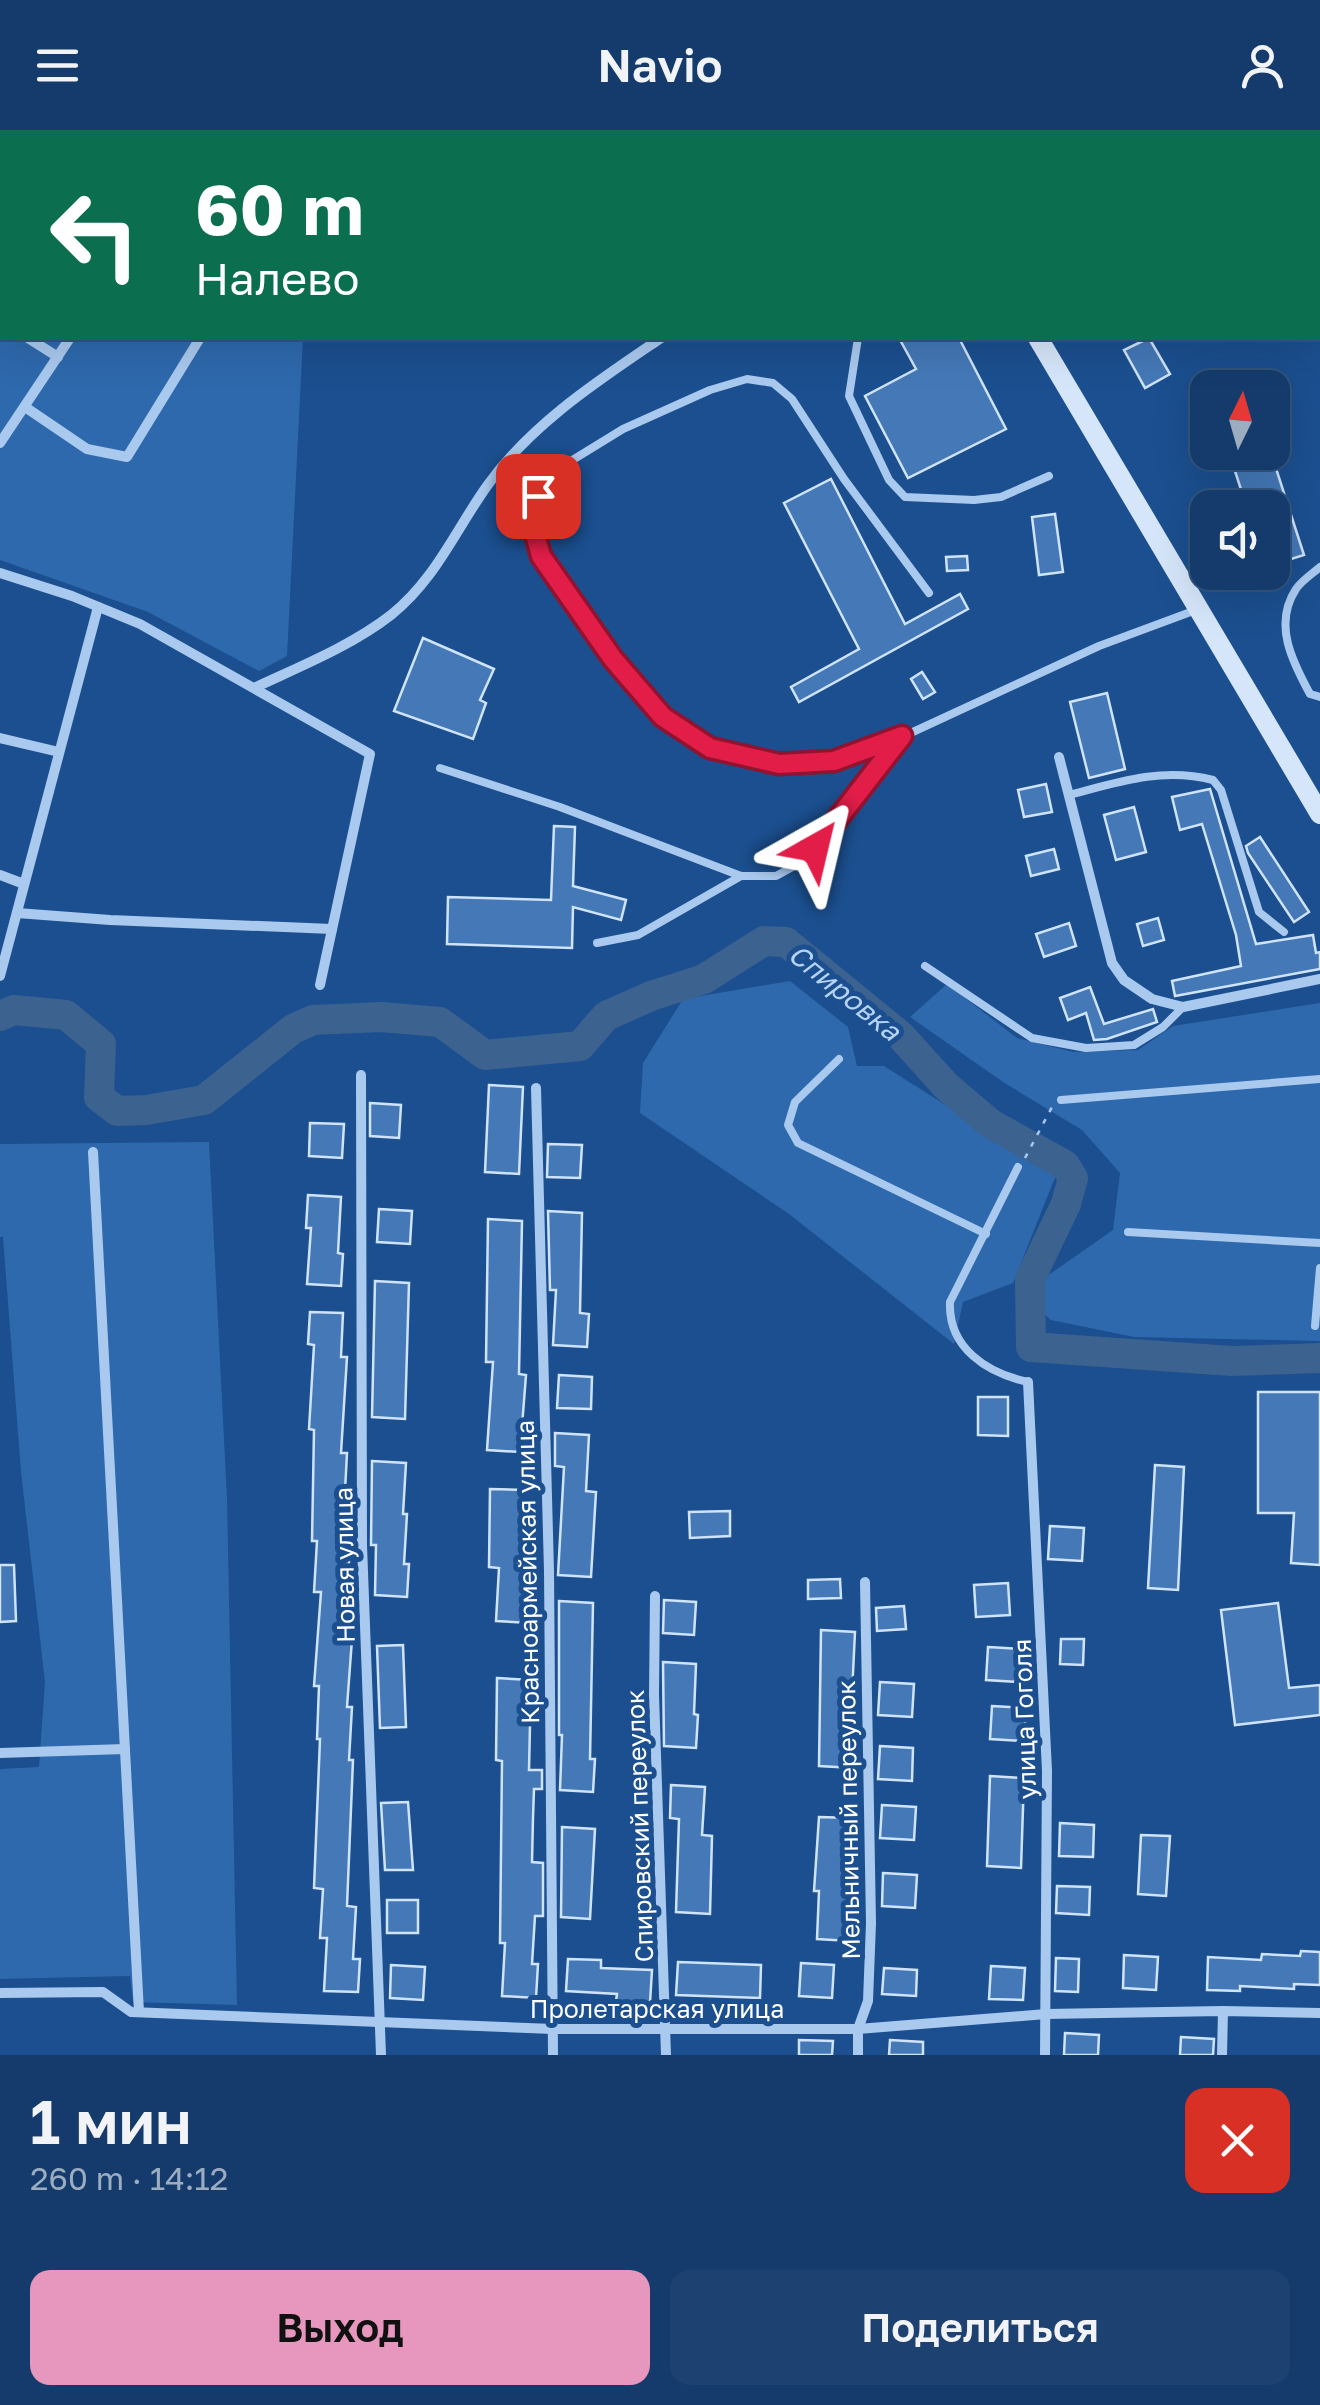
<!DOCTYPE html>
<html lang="ru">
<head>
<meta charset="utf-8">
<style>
	body { margin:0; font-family:"Golos Text",sans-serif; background:#1d4271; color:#f1f3f6; height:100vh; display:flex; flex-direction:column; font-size:38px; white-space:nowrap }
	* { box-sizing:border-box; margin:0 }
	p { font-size:32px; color:#9dadc1 }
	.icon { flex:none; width:55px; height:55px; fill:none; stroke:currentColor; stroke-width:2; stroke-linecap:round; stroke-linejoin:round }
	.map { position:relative; height:1925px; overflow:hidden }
	.side { display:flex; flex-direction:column; background:#143b6b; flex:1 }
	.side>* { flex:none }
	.top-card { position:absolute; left:0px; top:0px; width:1320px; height:210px; box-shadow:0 10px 40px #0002,0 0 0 2px #33557e; background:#0b6e4f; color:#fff; overflow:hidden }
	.needle { width:65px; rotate:5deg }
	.buttons { position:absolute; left:1190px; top:240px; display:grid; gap:20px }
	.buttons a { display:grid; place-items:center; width:100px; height:100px; border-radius:20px; background:#143b6b; box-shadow:0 10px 40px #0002,0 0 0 2px #33557e; font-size:50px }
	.pin { position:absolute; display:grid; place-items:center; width:85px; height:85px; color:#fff; margin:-42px; border-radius:20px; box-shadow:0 5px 15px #0006 }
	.me { position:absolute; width:110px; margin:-55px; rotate:37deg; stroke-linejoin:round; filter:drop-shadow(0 0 8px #0008) }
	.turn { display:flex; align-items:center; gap:35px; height:210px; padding:0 30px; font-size:45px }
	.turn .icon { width:130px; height:130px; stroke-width:2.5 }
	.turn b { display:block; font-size:70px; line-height:85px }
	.round { display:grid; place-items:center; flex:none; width:105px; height:105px; border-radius:20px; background:#1d4271 }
	.head { display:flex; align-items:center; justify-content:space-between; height:170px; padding:0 30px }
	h1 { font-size:60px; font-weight:600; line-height:75px }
	.action { display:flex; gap:20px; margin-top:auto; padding:20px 30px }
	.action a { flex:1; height:115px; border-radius:20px; background:#e797bd; color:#111; font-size:40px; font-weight:600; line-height:115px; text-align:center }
	.action a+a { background:#1d4271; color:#f1f3f6 }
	header { display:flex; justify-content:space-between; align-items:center; height:130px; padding:0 30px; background:#143b6b; font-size:45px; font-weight:600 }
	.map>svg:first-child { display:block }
	.green { fill:#2e69ad }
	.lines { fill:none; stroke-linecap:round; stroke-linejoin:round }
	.river { stroke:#3c6290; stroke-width:30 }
	.building { fill:#4478b7; stroke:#cfe3fa; stroke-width:2.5 }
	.path { stroke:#a9c9ee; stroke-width:2.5; stroke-dasharray:5 8; stroke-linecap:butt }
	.service { stroke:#a9c9ee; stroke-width:8 }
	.minor { stroke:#a9c9ee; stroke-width:10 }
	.secondary { stroke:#d6e6fa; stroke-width:20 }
	.route-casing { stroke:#92132f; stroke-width:25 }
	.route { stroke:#e11d48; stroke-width:18 }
	.labels { text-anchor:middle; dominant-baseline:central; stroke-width:10; stroke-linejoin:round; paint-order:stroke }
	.street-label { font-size:25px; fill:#fff; stroke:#1b4f8f }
	.water-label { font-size:28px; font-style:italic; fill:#b5d3f5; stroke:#1b4f8f }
</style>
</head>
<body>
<header><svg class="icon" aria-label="menu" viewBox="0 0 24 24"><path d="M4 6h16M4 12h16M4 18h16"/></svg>Navio<svg class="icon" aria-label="person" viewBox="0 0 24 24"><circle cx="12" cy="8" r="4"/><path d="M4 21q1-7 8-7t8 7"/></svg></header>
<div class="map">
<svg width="1320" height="1925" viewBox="0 0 1320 1925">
	<rect width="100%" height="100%" fill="#1b4f8f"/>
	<g class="green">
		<polygon points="0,0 178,2 2,2 2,208 303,208 287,526 259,541 148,482 0,430"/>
		<polygon points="790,851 848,897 857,936 884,936 1056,1045 1013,1153 963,1172 954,1214 789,1084 640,983 643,933 683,869"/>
		<polygon points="947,854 1017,908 1073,922 1138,920 1173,896 1320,873 1320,1211 1134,1207 1051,1190 1035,1176 1037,1153 1113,1100 1120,1043 1082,1000 1003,952 910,887"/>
		<polygon points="209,1012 227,1369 237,1875 133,1872 130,1846 0,1849 0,1639 39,1637 45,1552 21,1342 3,1107 0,1107 0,1014"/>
	</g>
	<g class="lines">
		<polyline class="river" points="0,886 14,880 66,885 101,914 99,967 117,981 146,980 204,970 293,899 313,890 381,887 440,892 485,925 580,916 606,886 651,866 704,849 764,811 786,812 901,906 946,956 991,994 1065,1035 1073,1048 1066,1074 1030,1149 1031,1217 1232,1231 1320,1228"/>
	</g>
	<g class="building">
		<polygon points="899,208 959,208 1006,299 908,348 865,266 916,239"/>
		<polygon points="1149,208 1170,244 1145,258 1124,220"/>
		<polygon points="1272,326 1304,425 1272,435 1272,378 1247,378 1234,338"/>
		<polygon points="831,349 905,494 960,464 968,479 799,572 791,557 859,519 784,373"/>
		<polygon points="1055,384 1063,442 1039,445 1032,387"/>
		<polygon points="967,426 968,440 947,441 946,427"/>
		<polygon points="423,508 494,539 480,570 486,573 473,609 394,581"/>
		<polygon points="922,542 935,562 923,569 911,549"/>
		<polygon points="1107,563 1125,639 1089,648 1070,572"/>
		<polygon points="1046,654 1052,682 1024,687 1018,660"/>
		<polygon points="1210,659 1256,814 1313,805 1316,823 1320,822 1320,839 1175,866 1172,851 1241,836 1236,805 1202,694 1180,700 1172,667"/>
		<polygon points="1134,677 1146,722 1116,730 1104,685"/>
		<polygon points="554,696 575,697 573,756 626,770 621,790 573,777 572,818 447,814 448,767 551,770"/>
		<polygon points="1260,707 1309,782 1294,792 1248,723 1246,716"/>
		<polygon points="1054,719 1059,739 1031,746 1026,726"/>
		<polygon points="1158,788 1164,810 1143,816 1137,794"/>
		<polygon points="1069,793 1076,816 1044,827 1036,804"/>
		<polygon points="1090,857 1104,894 1153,879 1157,892 1107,909 1094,910 1086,883 1068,890 1060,868"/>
		<polygon points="489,955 523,957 519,1044 485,1042"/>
		<polygon points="370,973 401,975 399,1008 370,1006"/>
		<polygon points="310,993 344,994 342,1028 309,1026"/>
		<polygon points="548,1014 582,1015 580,1048 547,1047"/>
		<polygon points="308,1065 341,1067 338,1123 343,1124 341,1156 307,1154 311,1098 306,1098"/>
		<polygon points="379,1079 412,1081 410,1114 377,1112"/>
		<polygon points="548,1081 582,1083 580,1183 589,1184 587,1217 553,1215 556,1160 550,1160"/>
		<polygon points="488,1089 522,1091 519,1244 526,1245 520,1322 487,1320 493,1232 486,1232"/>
		<polygon points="375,1151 409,1153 405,1289 372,1287"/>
		<polygon points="310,1182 343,1183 341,1227 347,1227 341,1323 347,1323 344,1380 347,1380 345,1430 349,1431 346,1481 354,1482 347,1577 352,1577 349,1630 353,1630 347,1776 356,1777 353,1829 360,1829 358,1862 324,1861 327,1808 320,1808 323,1759 314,1758 320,1609 317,1609 319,1556 314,1556 321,1462 314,1462 317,1411 312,1411 314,1300 309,1299 314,1215 308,1214"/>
		<polygon points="559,1245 592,1247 591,1279 557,1278"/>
		<polygon points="1258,1262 1320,1262 1320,1435 1291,1433 1294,1383 1258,1383"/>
		<polygon points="978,1267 1008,1267 1008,1306 978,1305"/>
		<polygon points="555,1303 589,1305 586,1361 596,1362 591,1447 558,1445 564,1337 555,1336"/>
		<polygon points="372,1331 406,1333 403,1384 407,1384 404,1434 409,1434 407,1467 375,1465 376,1415 371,1415"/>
		<polygon points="1155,1335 1184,1337 1178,1460 1148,1458"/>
		<polygon points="490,1359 524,1360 522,1460 531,1460 529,1493 496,1491 499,1438 489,1437"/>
		<polygon points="730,1381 730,1406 690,1408 689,1382"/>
		<polygon points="1050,1396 1084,1398 1082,1431 1048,1429"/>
		<polygon points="0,1435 14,1435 16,1491 0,1492"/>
		<polygon points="840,1449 841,1468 808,1469 808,1450"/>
		<polygon points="1008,1453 1010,1485 976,1487 974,1455"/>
		<polygon points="664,1470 696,1472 694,1505 663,1503"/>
		<polygon points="559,1471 593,1473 590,1629 595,1629 593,1662 560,1660 562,1605 559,1605"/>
		<polygon points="1278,1473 1289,1558 1320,1555 1320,1585 1235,1595 1221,1480"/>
		<polygon points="904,1476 906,1499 877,1501 876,1478"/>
		<polygon points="821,1500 855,1502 850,1605 854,1605 853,1638 819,1636"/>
		<polygon points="1061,1509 1084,1509 1083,1535 1060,1534"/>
		<polygon points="403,1515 406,1597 380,1598 377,1516"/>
		<polygon points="988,1517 1022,1519 1020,1552 986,1550"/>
		<polygon points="663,1532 696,1534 694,1584 698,1585 696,1618 664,1616"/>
		<polygon points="497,1548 531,1550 529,1640 542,1640 542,1659 534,1659 533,1688 532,1732 543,1733 543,1786 535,1786 532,1834 538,1834 536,1868 502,1866 505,1813 500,1813 502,1631 496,1630"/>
		<polygon points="880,1552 914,1554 912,1587 878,1585"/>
		<polygon points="992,1576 1026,1578 1024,1611 990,1609"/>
		<polygon points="880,1616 913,1618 912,1651 878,1649"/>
		<polygon points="990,1646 1024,1648 1021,1738 987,1736"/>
		<polygon points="671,1655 705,1657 702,1705 712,1706 710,1784 676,1782 679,1689 670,1688"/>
		<polygon points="408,1672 413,1740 385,1740 381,1673"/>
		<polygon points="882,1675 916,1677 914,1710 880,1708"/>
		<polygon points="819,1687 853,1688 847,1777 852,1778 850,1811 817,1809 819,1761 814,1761"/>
		<polygon points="1060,1693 1094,1695 1093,1727 1059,1726"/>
		<polygon points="562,1697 595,1699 590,1789 561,1787"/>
		<polygon points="1141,1705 1170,1706 1166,1766 1138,1764"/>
		<polygon points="883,1743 917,1745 915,1778 882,1776"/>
		<polygon points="1057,1756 1090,1757 1089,1785 1056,1783"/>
		<rect x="387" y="1770" width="31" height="33"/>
		<polygon points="1301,1821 1320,1822 1320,1855 1294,1854 1294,1859 1240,1856 1240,1861 1207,1860 1208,1827 1261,1830 1262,1824 1300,1826"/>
		<polygon points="1124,1825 1158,1827 1156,1860 1123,1858"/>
		<polygon points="1056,1828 1079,1829 1078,1862 1055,1861"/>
		<polygon points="568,1829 601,1830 601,1838 652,1840 650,1873 616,1871 617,1864 566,1861"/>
		<polygon points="678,1832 761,1835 760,1868 676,1865"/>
		<polygon points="801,1833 834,1835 832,1868 799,1866"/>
		<polygon points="391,1835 425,1837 423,1870 390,1868"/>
		<polygon points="991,1836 1025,1838 1023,1870 989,1869"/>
		<polygon points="884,1838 917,1840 916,1866 882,1864"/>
		<polygon points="1065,1903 1099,1905 1098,1925 1064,1925"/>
		<polygon points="1181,1907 1214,1909 1213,1925 1180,1925"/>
		<polygon points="799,1910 833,1911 832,1925 799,1925"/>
		<polygon points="890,1910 923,1912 923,1925 889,1925"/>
	</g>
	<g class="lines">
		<polyline class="path" points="1025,1028 1052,977"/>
		<g class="service">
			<polyline points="467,0 469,2"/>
			<polyline points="1222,0 1222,2"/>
			<polyline points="654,2 657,0"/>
			<polyline points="858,208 849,266 889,350 905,367 974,370 1001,367 1049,346"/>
			<path d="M1320,437C1313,443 1301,451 1296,459C1273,494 1292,531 1310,564L1320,567"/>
			<polyline points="902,607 835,631 779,634 710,618 663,587 613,529 541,426 532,393 538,366 553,342 623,299 710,260 747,249 773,253 792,269 844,349 929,463"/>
			<polyline points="440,638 560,677 741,746 776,746 798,734 815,718 902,607 1099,516 1196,480"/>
			<path d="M1069,665C1118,652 1162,637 1213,650L1221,660L1259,782L1284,802"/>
			<polyline points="597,813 638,805 741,746"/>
			<polyline points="925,836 1032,908 1086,918 1134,915 1163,897 1183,877"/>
			<polyline points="839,929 795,972 788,995 798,1013 986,1104"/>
			<polyline points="1061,970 1320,949"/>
			<path d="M1018,1037L950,1172C948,1218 987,1243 1028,1252"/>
			<polyline points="1128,1102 1320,1113"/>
			<polyline points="1315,1196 1320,1138"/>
		</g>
		<g class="minor">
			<polyline points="1021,2 1024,0"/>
			<polyline points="0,189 2,191"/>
			<polyline points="28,208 58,227"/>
			<polyline points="25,277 87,319 127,327 200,208"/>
			<polyline points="0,313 70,208"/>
			<polyline points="0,443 72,466 140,494 370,624 320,855"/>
			<path d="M256,557C301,536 351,516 391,485C435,450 455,401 487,356C531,294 599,250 661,208"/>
			<polyline points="0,608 59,622"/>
			<polyline points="1059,627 1112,833 1124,850 1152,869 1183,877 1320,849"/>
			<polyline points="0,745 24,754"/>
			<polyline points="17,783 110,790 332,799"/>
			<polyline points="0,846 98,477"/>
			<polyline points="361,945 362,1415 381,1925"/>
			<polyline points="536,958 549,1441 553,1925"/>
			<polyline points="93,1022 139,1882"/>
			<polyline points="1028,1252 1047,1641 1045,1925"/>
			<polyline points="655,1466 654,1565 666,1925"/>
			<polyline points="0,1623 125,1619"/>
			<polyline points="0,1863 103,1862 131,1882 553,1899 858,1899 1046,1884 1223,1881 1320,1883"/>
			<polyline points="858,1925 858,1899 868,1871 871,1793 865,1452"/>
			<polyline points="1222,1925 1223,1881"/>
		</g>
		<g class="secondary">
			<polyline points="912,0 913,2"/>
			<polyline points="1038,208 1320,684"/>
		</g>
	</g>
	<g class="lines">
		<defs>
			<polyline id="route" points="538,366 532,393 541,426 613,529 663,587 710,618 779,634 834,631 902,606 815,718"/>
		</defs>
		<use href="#route" class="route-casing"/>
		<use href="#route" class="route"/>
	</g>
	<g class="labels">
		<g class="street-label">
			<text transform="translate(344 1435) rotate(-91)">Новая улица</text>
			<text transform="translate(527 1442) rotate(-91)">Красноармейская улица</text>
			<text transform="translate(1024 1589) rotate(-92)">улица Гоголя</text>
			<text transform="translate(848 1690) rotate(-91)">Мельничный переулок</text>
			<text transform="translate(639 1696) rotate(-92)">Спировский переулок</text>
			<text x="657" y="1878">Пролетарская улица</text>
		</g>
		<g class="water-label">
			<text transform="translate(845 862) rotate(39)">Спировка</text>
		</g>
	</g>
</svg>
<div class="buttons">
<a><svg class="needle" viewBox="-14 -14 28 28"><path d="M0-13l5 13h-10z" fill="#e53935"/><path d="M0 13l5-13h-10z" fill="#9dadc1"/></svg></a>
<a><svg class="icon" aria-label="sound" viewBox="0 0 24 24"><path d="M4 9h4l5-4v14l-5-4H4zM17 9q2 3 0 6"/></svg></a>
</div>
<div class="pin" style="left:538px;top:366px;background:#d93025"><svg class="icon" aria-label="arrive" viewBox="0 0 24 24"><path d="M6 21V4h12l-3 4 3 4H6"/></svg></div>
<svg class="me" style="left:815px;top:718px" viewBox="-20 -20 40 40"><path d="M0-17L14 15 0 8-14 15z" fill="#e11d48" stroke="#fff" stroke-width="4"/></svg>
<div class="top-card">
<div class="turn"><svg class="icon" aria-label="left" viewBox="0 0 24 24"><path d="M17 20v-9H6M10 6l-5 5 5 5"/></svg><div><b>60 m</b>Налево</div></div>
</div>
</div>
<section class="side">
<div class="head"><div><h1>1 мин</h1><p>260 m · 14:12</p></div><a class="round" style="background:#d93025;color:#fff"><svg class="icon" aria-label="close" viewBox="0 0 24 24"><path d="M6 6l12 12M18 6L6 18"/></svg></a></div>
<div class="action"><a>Выход</a><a>Поделиться</a></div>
</section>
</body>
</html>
